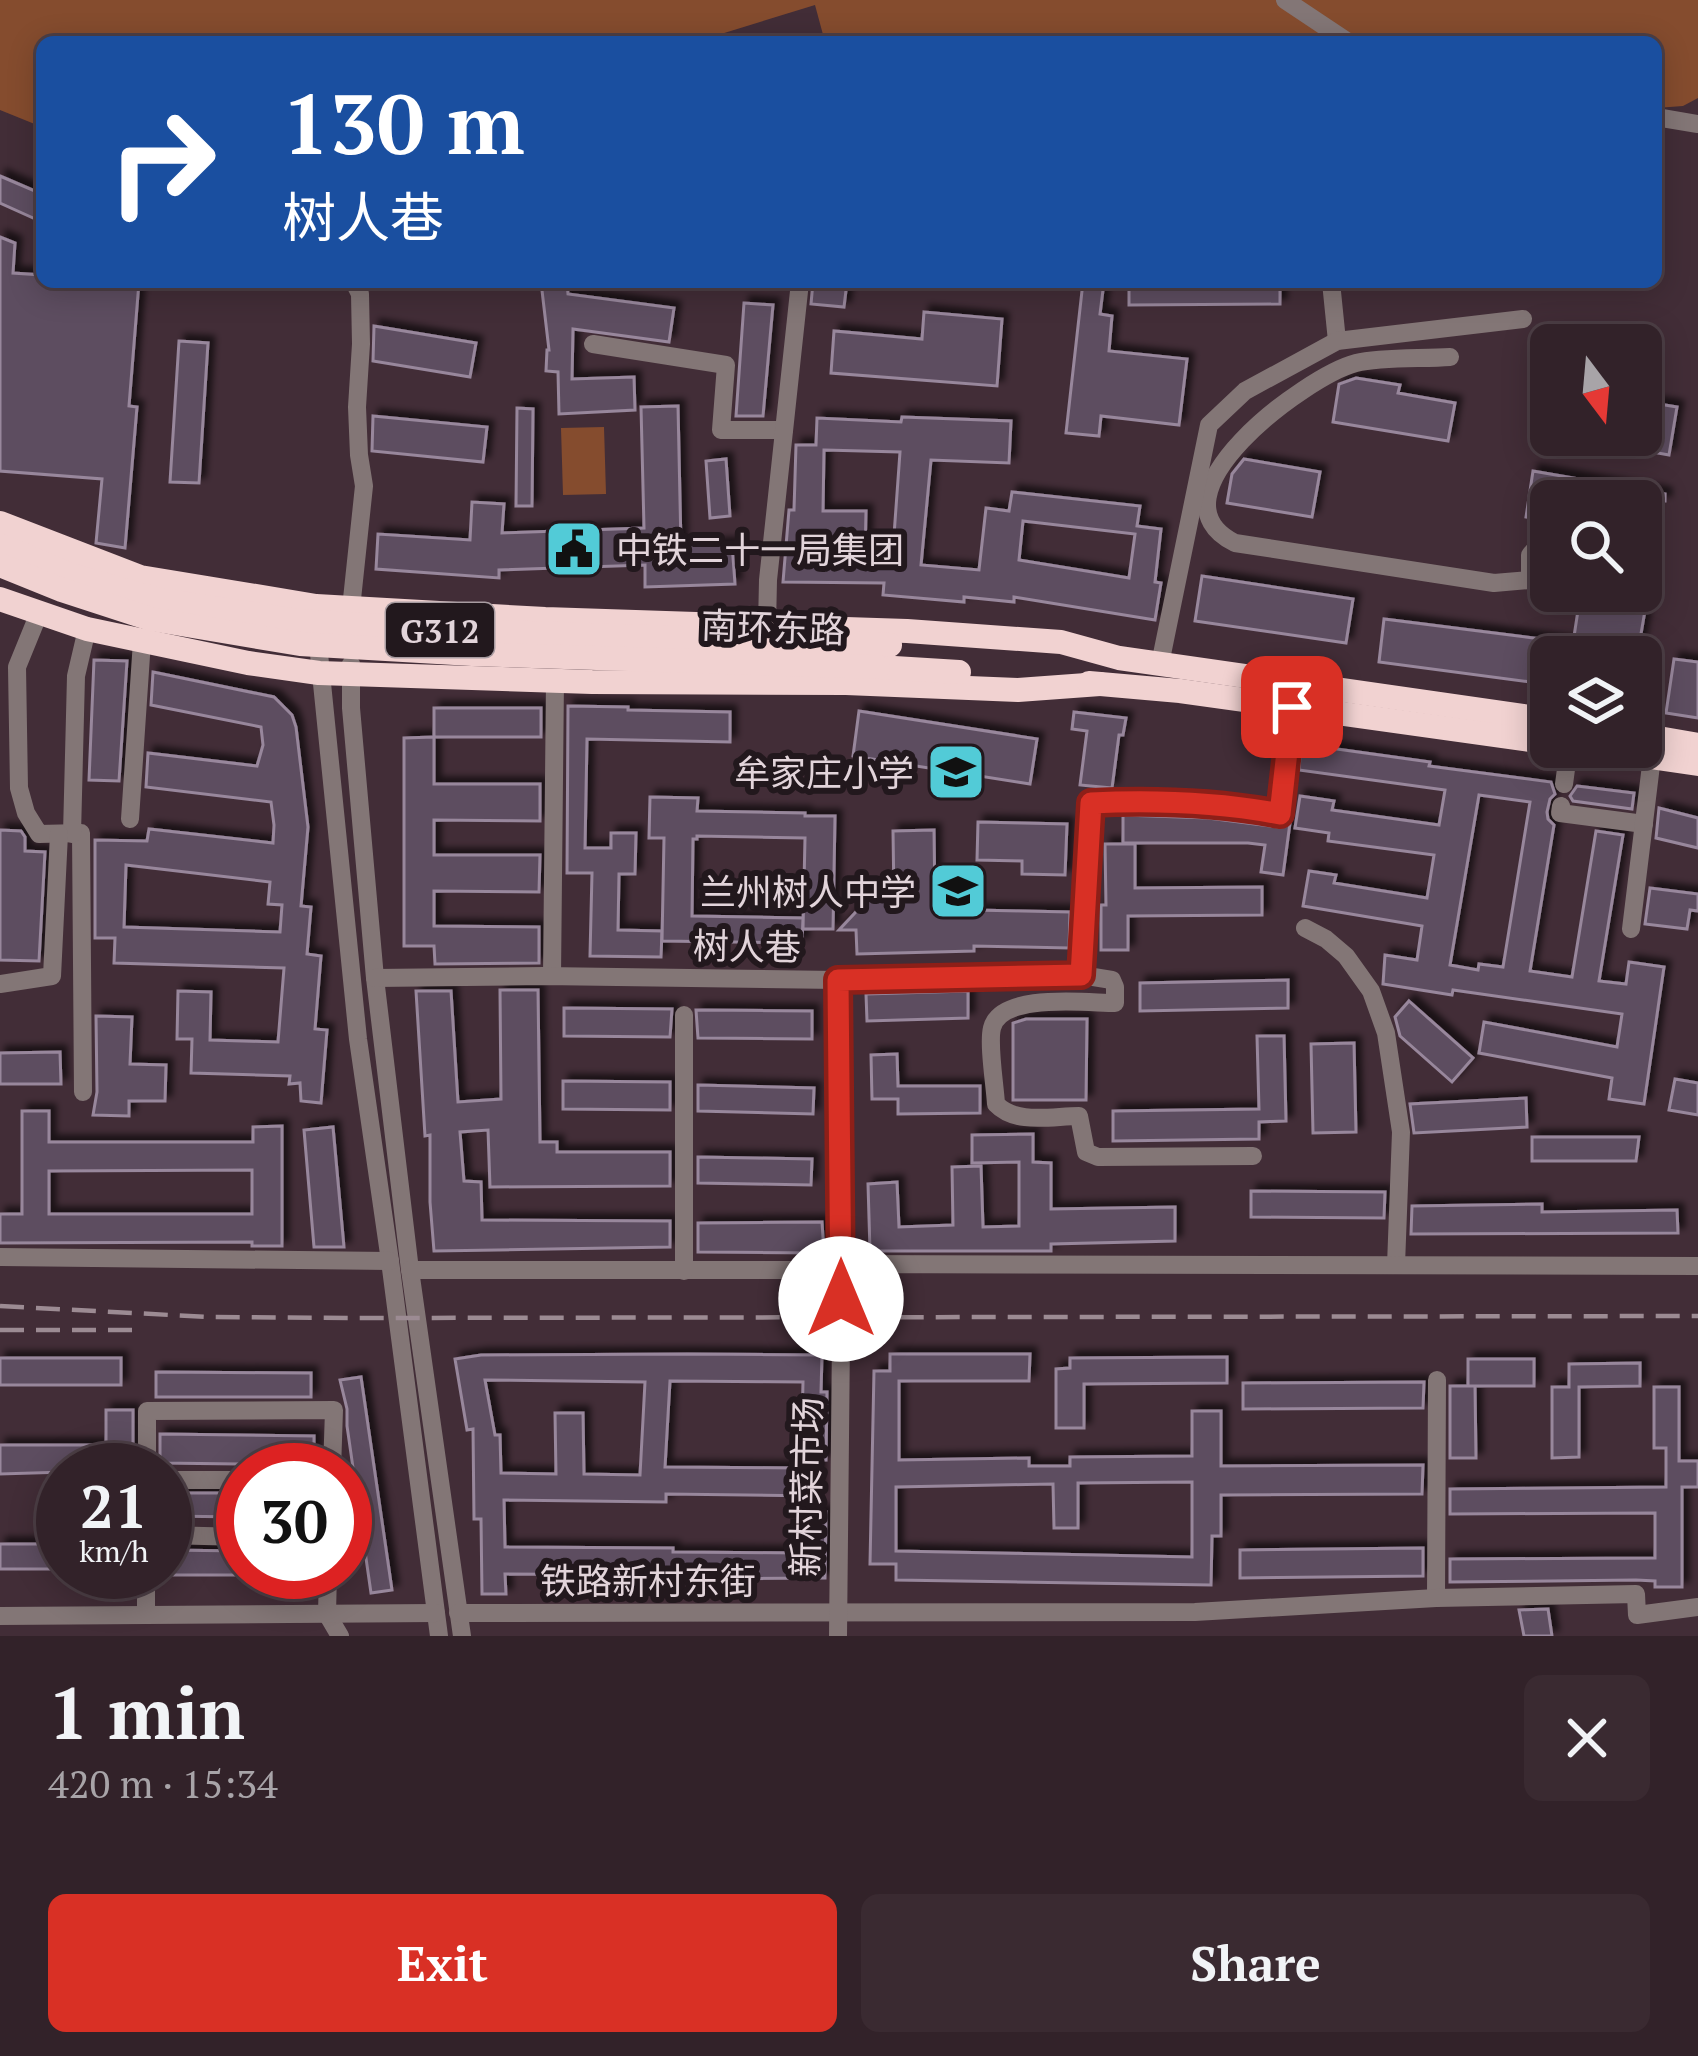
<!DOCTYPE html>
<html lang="en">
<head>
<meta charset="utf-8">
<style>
	body { margin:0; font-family:"PT Serif","Noto Sans SC",serif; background:#3a2a31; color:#f1f3f6; height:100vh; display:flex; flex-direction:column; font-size:45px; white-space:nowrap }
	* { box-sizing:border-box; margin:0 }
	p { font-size:39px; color:#a8a4a8 }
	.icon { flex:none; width:66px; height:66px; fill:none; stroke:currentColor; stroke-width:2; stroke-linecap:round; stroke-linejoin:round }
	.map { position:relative; height:1636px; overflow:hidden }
	.details { display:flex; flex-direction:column; background:#322229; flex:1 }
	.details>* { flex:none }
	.top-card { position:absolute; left:36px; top:36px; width:1626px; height:252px; border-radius:18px; box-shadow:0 6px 30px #0003,0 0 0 3px #4d3f46; background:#1a4fa0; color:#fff; overflow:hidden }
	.needle { width:78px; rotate:164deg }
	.buttons { position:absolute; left:1530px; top:324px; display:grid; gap:24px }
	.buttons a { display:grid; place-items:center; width:132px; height:132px; border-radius:18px; background:#322229; box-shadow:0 6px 30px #0003,0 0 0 3px #4d3f46; font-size:60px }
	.speed { position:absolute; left:36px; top:1443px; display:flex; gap:24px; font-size:60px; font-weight:700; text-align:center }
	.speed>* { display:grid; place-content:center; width:156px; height:156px; border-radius:50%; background:#322229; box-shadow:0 6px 30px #0003,0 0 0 3px #4d3f46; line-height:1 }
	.speed small { font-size:30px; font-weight:400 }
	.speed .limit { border:18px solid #d22; background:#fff; color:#111 }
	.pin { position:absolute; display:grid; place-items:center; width:102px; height:102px; color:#fff; margin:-51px; border-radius:24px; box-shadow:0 6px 18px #0006 }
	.me { position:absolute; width:132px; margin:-66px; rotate:0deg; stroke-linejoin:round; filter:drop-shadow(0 0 9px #0008) }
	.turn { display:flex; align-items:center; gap:42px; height:252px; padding:0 48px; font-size:54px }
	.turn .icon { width:156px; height:156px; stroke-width:2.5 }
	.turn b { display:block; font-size:84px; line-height:102px }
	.round { display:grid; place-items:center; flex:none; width:126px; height:126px; border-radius:18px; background:#3a2a31 }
	.summary { display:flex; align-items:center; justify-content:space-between; height:204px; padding:0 48px }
	h1 { font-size:72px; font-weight:700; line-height:90px }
	.cta { display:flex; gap:24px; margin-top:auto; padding:24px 48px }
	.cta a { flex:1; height:138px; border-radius:18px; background:#d93025; color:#fff; font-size:48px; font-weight:700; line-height:138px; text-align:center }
	.cta a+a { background:#3a2a31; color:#f1f3f6 }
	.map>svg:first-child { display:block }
	.green { fill:#854c2e }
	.building { fill:#5d4e60; stroke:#98879c; stroke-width:3; fill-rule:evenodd; filter:url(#shadow) }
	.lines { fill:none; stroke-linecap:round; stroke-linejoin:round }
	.minor-tunnel { stroke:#5a464f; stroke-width:18; stroke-dasharray:18 9; stroke-linecap:butt }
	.minor { stroke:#837676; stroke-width:18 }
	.highway { stroke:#f1d2d1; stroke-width:24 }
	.rail { stroke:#9c8b93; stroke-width:4.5; stroke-dasharray:24 12; stroke-linecap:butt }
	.highway-bridge { stroke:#f1d2d1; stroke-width:24 }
	.route-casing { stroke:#8d1f18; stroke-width:30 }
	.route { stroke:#d93025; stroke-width:21 }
	.labels { text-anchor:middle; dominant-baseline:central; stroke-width:12; stroke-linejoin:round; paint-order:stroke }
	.shield { fill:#22181d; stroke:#a89ca1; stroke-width:3 }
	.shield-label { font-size:33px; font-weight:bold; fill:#e2d4da }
	.poi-label { font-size:36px; fill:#e2d4da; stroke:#22181d; text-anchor:end }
	.street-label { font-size:36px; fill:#e2d4da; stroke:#22181d }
</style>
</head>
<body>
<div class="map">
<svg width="1698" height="1636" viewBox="0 0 1698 1636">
	<defs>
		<filter id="shadow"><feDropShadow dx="6" dy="-6" stdDeviation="3" flood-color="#0009"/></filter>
	</defs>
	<rect width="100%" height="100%" fill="#422d37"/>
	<g class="green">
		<polygon points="0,0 1698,0 1698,98 1683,106 1656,108 1656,42 825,42 815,5 695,42 42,42 42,127 0,110"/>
		<polygon points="604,427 606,494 563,495 561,428"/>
	</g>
	<g class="building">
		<polygon points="0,176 42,194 42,222 0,203"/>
		<polygon points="0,237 15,243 13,273 42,275 42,282 139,282 129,406 137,407 125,548 96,543 102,479 0,471"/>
		<polygon points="541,282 567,282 568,294 674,308 669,342 573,329 572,379 634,377 635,410 559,414 558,372 546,371 547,350 549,350"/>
		<polygon points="813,282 847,282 844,307 811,304"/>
		<polygon points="1083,282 1104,282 1100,314 1112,316 1109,351 1187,359 1179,425 1101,416 1099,436 1066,433"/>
		<polygon points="1129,282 1280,282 1280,304 1129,305"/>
		<polygon points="744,303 773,305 763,416 736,416"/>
		<polygon points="924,312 1002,319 997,386 831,373 834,331 922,339"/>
		<polygon points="374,326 476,343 470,377 373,361"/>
		<polygon points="179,341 208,343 199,483 170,482"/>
		<polygon points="1356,378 1400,385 1398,393 1455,403 1448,441 1333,422 1339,384"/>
		<polygon points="1641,401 1677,407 1669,455 1630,448 1632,435 1641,435"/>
		<polygon points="678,406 681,546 732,544 735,584 645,587 645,565 499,570 499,578 376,569 378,534 470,540 472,502 504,504 502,533 644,528 641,407"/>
		<polygon points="517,408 533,409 532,506 516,506"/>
		<polygon points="373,416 487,427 483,462 372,451"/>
		<path d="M902,417L1011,421L1009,463L931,460L921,565L979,570L986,508L1009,511L1012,492L1140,506L1137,526L1161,529L1155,582L1161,583L1155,620L1014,597V602L964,597V602L883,595L884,583L783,582L789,510H794L796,445H816L817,418L901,422ZM824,450L900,452L892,563L865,560L866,511H823ZM1023,521L1135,534L1129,578L1019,560Z"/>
		<polygon points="726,459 730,516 710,518 706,461"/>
		<polygon points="1244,459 1320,472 1312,517 1227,503 1232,474"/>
		<polygon points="1533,471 1665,494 1665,501 1655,501 1648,539 1641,538 1641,501 1551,501 1551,521 1526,517"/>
		<polygon points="1202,576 1353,599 1346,643 1195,621"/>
		<polygon points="1581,591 1647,599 1637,657 1549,657 1546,684 1379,662 1384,619 1573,643"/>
		<polygon points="1674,659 1698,662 1698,718 1666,713"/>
		<polygon points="94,660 127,661 119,781 89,780"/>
		<path d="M153,672L274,697L292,715L296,727L308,827L301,906L311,907L307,954L321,956L315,1029L327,1030L321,1103L301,1101L300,1083L289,1084L290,1076L191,1073L192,1039H177L178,991L211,992L210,1040L278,1042L284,968L114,963L115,938H95V840L147,841L149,829L273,843L274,825L271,802L146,787L148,753L257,766L263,745L261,727L151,705ZM126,865L270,882L268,904L282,905L280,932L124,927Z"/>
		<polygon points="568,706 628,707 628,710 730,712 730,742 587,739 585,848 611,848 611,833 636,833 635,874 619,874 618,930 662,931 661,957 590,956 592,873 567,873"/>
		<rect x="434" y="708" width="107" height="29"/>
		<polygon points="859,711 1037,739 1030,784 853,756"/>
		<polygon points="1074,712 1126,718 1123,735 1119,735 1112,788 1080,785 1087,731 1072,729"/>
		<polygon points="434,737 434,784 540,784 540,821 434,820 434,855 540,855 539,892 434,891 434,926 539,927 539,963 435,964 434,946 404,946 404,738"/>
		<path d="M1301,744L1430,762L1429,766L1551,782L1555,794L1550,799L1547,812L1548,819L1554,825L1530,971L1572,977L1596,831L1623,835L1599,981L1626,984L1629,962L1664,967L1644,1104L1609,1099L1612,1078L1479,1053L1484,1022L1617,1047L1622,1014L1453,990L1452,995L1383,984L1385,955L1417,960L1422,926L1303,906L1309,871L1336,875L1334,883L1427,898L1434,855L1328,841L1329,833L1295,828L1300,796L1334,801L1332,810L1439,825L1445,790L1299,770ZM1479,795L1530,802L1503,967L1479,964L1478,970L1450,965Z"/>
		<polygon points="1577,786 1634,793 1632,809 1573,801 1570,796"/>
		<polygon points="650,797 698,798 697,811 805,813 805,816 835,816 833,929 803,929 805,838 697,836 697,839 693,839 692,916 803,918 802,943 662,941 664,838 649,838"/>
		<polygon points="1659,808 1698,818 1698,848 1656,838"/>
		<polygon points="1123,815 1208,818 1278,827 1290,823 1283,875 1261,872 1265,845 1248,843 1123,843"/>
		<polygon points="978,822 1067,824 1065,875 1022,874 1022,861 977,860"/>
		<polygon points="0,830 21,831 25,837 25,851 45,852 39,961 0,960"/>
		<polygon points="934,830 935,903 973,902 973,910 1070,912 1069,948 974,946 974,951 857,954 856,930 839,930 867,900 894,899 893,831"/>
		<polygon points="1105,844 1135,844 1135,888 1262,887 1262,915 1128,916 1128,950 1101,950 1101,905 1106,905"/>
		<polygon points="1650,888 1698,894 1698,911 1690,910 1687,929 1645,924"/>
		<polygon points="1288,980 1288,1008 1140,1011 1140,983"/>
		<polygon points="500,990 538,990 540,1142 557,1142 557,1152 670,1152 670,1186 490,1187 488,1130 460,1132 464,1181 481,1182 482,1220 670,1221 670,1247 434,1251 430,1202 430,1135 425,1136 416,991 451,991 458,1102 501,1099"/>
		<polygon points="968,991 968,1018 867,1021 866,994"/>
		<polygon points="1409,1001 1473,1058 1452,1082 1400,1036 1395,1017"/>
		<polygon points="564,1008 672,1009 670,1037 564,1036"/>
		<polygon points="696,1010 812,1011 812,1039 698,1038"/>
		<polygon points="96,1016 132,1017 130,1064 166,1065 165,1101 129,1101 129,1116 93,1115 97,1092"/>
		<polygon points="1026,1019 1087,1019 1086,1100 1013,1100 1013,1023"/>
		<polygon points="1257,1036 1284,1036 1286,1121 1259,1122 1259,1139 1113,1141 1113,1111 1259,1109"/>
		<polygon points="1354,1043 1356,1132 1313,1133 1311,1044"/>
		<polygon points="60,1052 61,1084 0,1084 0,1053"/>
		<polygon points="897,1054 898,1086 980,1086 980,1113 898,1114 898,1099 872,1099 871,1055"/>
		<polygon points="1675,1079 1698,1083 1698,1115 1669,1110"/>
		<polygon points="563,1081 670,1082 670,1110 563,1109"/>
		<polygon points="698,1085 814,1088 813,1114 698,1111"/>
		<polygon points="1526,1098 1527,1127 1414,1133 1410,1104"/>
		<path d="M22,1111H49V1142H253V1127L282,1126V1246H252V1242L0,1243V1214H22ZM252,1170V1214H49V1171Z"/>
		<polygon points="333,1127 344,1247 314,1247 304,1130"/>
		<polygon points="1033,1134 1033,1162 1051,1163 1051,1209 1175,1207 1175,1241 1051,1244 1051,1251 870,1251 868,1184 897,1182 899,1227 953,1225 952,1167 981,1166 983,1227 1019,1226 1019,1162 972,1163 972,1135"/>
		<polygon points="1532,1137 1639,1137 1636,1161 1532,1161"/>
		<polygon points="698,1157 812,1159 811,1185 698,1183"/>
		<polygon points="1251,1191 1385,1192 1384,1218 1251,1217"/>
		<polygon points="1542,1204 1542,1212 1677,1210 1678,1233 1411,1234 1412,1206"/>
		<polygon points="822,1222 824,1253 698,1252 698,1223"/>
		<path d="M688,1354L822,1355L821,1392H827L826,1460H818V1496L666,1494V1502L504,1500L505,1547L673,1548V1552L807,1553V1511L826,1512L825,1578L683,1579V1575L505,1574L506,1594H482L481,1519H474L473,1429L467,1430L455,1359L481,1355ZM485,1380L645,1382L640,1475L584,1474L583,1413H555L556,1474L501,1473L500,1435H495ZM670,1381L803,1382L801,1468L665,1467Z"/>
		<path d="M890,1354H1030L1029,1381H899V1460L1029,1458V1466H1070V1457L1192,1456V1411H1221V1466L1423,1465L1422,1494L1221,1495V1536H1212L1211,1585L896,1580V1564H870L874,1371H890ZM1192,1482V1557L896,1551V1487L1053,1484L1054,1528H1078V1483Z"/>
		<polygon points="1227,1357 1227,1383 1084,1384 1084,1428 1056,1428 1056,1369 1070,1368 1070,1358"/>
		<rect x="0" y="1358" width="121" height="27"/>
		<polygon points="1468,1359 1534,1359 1534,1386 1468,1386 1475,1386 1476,1458 1450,1458 1450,1386 1468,1386"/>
		<polygon points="1640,1363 1640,1386 1579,1387 1579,1457 1552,1458 1552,1387 1569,1387 1569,1364"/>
		<polygon points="156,1372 311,1373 311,1397 156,1397"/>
		<polygon points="361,1377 392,1590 371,1593 347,1426 347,1409 340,1380"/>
		<polygon points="1424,1382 1423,1408 1243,1409 1243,1383"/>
		<polygon points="1654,1387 1679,1387 1679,1461 1698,1461 1698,1487 1682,1487 1682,1587 1655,1587 1655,1581 1636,1580 1450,1582 1450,1559 1655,1558 1655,1513 1450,1514 1450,1489 1666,1487 1666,1448 1654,1448"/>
		<polygon points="106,1410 133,1410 133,1470 0,1474 0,1445 106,1445"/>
		<polygon points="160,1434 314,1436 314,1465 160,1463"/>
		<polygon points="165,1493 243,1493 243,1517 165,1516"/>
		<rect x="0" y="1544" width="63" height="25"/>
		<polygon points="1423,1548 1423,1576 1240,1578 1240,1550"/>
		<polygon points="165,1550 243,1551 243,1575 165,1575"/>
		<polygon points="1548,1609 1552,1636 1524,1636 1519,1610"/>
	</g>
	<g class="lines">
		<polyline class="minor-tunnel" points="841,1299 841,1338"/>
		<g class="minor">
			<polyline points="1285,0 1348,42"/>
			<polyline points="1656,117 1698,124"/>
			<polyline points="1331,282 1337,341"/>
			<polyline points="593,344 726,365 721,430 784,430"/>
			<path d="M1450,357C1422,359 1381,357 1356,363C1306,376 1142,497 1235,543L1494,583L1530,580V555L1542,541L1551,538"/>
			<polyline points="1641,557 1650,559"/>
			<polyline points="39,613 17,667 19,788 26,813 39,834 81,833 83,1092"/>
			<polyline points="350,618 364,486 359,455 357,407 361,344 360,294 354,282"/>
			<polyline points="767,626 768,580 800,282"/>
			<polyline points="317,634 358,1039 390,1261 439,1636"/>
			<polyline points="351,664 351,708 375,978 410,1270 462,1636"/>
			<polyline points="1160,664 1209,425 1245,391 1337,341 1523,319"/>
			<polyline points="1564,784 1569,747"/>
			<polyline points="1561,806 1560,813 1644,824"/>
			<polyline points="130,819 142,641"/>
			<polyline points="72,834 76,676 87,629"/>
			<polyline points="1305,928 1326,939 1346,956 1371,991 1386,1033 1401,1132 1396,1265"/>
			<polyline points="1631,929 1652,757"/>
			<path d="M1081,975L1112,980L1115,987V1003C1087,1003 1001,992 992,1028C988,1044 995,1086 996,1104C1016,1125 1052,1116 1079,1116L1086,1152L1098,1157L1253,1156"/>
			<polyline points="552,976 555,680"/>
			<path d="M375,978L544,976L838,980L1081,975L1091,803C1155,799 1217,802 1280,814L1292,707"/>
			<polyline points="838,980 841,1299"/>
			<polyline points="0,984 52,976 59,834"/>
			<polyline points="0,1257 390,1261"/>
			<polyline points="410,1270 816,1270 841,1264 1698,1266"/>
			<polyline points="684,1271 684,1015"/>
			<polyline points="147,1470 147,1411 334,1410 332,1470"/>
			<polyline points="165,1480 243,1480"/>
			<polyline points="165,1535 243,1537"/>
			<polyline points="328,1572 327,1614 340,1636"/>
			<polyline points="1436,1598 1437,1380"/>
			<polyline points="458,1613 1195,1612 1436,1598 1636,1594 1637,1615 1698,1607"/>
			<polyline points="146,1615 146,1572"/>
			<polyline points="0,1616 436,1613"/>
			<polyline points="838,1636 841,1338"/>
		</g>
		<g class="highway">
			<polyline points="0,523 140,577 316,606 545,619 907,631 1061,642 1119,658 1551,720"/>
			<polyline points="0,599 87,629 248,663 319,673 592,682 846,683 1018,690 1100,684"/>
			<polyline points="878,667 959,672"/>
			<polyline points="1089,683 1180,691 1551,743"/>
			<polyline points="1641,735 1698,745"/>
			<polyline points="1582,747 1698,764"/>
		</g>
		<g class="rail">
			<polyline points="0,1306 208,1317 357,1318 1698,1316"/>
			<polyline points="0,1330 138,1330"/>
		</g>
		<g class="highway-bridge">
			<polyline points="0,545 71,575 156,599 298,621 470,631 890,645"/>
			<polyline points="0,565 62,590 151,619 300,644 472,654 878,667"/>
		</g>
	</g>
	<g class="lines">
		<defs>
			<path id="route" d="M841,1299L838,980L1081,975L1091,803C1155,800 1217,802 1280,814L1292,707"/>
		</defs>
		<use href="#route" class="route-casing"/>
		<use href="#route" class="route"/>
	</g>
	<defs>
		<symbol id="civic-square" viewBox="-11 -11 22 22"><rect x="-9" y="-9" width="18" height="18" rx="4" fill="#52cbd7" stroke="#22181d"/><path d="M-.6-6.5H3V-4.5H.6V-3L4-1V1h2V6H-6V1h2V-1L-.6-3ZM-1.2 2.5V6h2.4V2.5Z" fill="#111"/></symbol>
		<symbol id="school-square" viewBox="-11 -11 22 22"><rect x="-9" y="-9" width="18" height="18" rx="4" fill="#52cbd7" stroke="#22181d"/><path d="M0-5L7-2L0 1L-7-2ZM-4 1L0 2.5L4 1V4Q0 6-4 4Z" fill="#111"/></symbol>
	</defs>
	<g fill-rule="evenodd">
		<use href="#civic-square" x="541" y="516" width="66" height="66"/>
		<use href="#school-square" x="923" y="739" width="66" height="66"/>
		<use href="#school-square" x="925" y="858" width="66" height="66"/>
	</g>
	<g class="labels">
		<rect class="shield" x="386" y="603" width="108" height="54" rx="9"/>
		<g class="shield-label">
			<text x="440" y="630">G312</text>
		</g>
		<g class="poi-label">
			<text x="616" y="549" text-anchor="start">中铁二十一局集团</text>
			<text x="914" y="772">牟家庄小学</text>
			<text x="916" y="891">兰州树人中学</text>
		</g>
		<g class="street-label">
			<text transform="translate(773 627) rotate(2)">南环东路</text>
			<text transform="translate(747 946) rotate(1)">树人巷</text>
			<text transform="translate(806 1487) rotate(-89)">新村菜市场</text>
			<text x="648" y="1580">铁路新村东街</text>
		</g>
	</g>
</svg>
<div class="buttons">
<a><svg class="needle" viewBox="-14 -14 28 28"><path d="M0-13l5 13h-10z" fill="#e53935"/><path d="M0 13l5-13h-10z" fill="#a8a4a8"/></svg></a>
<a><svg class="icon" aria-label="search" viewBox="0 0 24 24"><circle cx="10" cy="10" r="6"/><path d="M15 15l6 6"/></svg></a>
<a><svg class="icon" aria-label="layers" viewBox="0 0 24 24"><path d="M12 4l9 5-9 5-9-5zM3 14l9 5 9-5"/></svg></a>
</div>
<div class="speed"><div>21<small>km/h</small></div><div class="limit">30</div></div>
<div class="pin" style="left:1292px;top:707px;background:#d93025"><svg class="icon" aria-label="arrive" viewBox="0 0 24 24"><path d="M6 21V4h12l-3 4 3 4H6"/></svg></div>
<svg class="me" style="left:841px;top:1299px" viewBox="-20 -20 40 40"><circle r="19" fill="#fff"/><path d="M0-13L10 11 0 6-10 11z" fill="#d93025"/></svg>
<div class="top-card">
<div class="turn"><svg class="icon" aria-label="right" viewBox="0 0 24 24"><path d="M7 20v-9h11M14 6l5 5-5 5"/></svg><div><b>130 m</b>树人巷</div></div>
</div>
</div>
<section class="details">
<div class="summary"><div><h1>1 min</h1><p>420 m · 15:34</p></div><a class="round"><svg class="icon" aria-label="close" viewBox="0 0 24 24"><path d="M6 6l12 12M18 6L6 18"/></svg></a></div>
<div class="cta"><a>Exit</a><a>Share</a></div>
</section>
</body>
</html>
